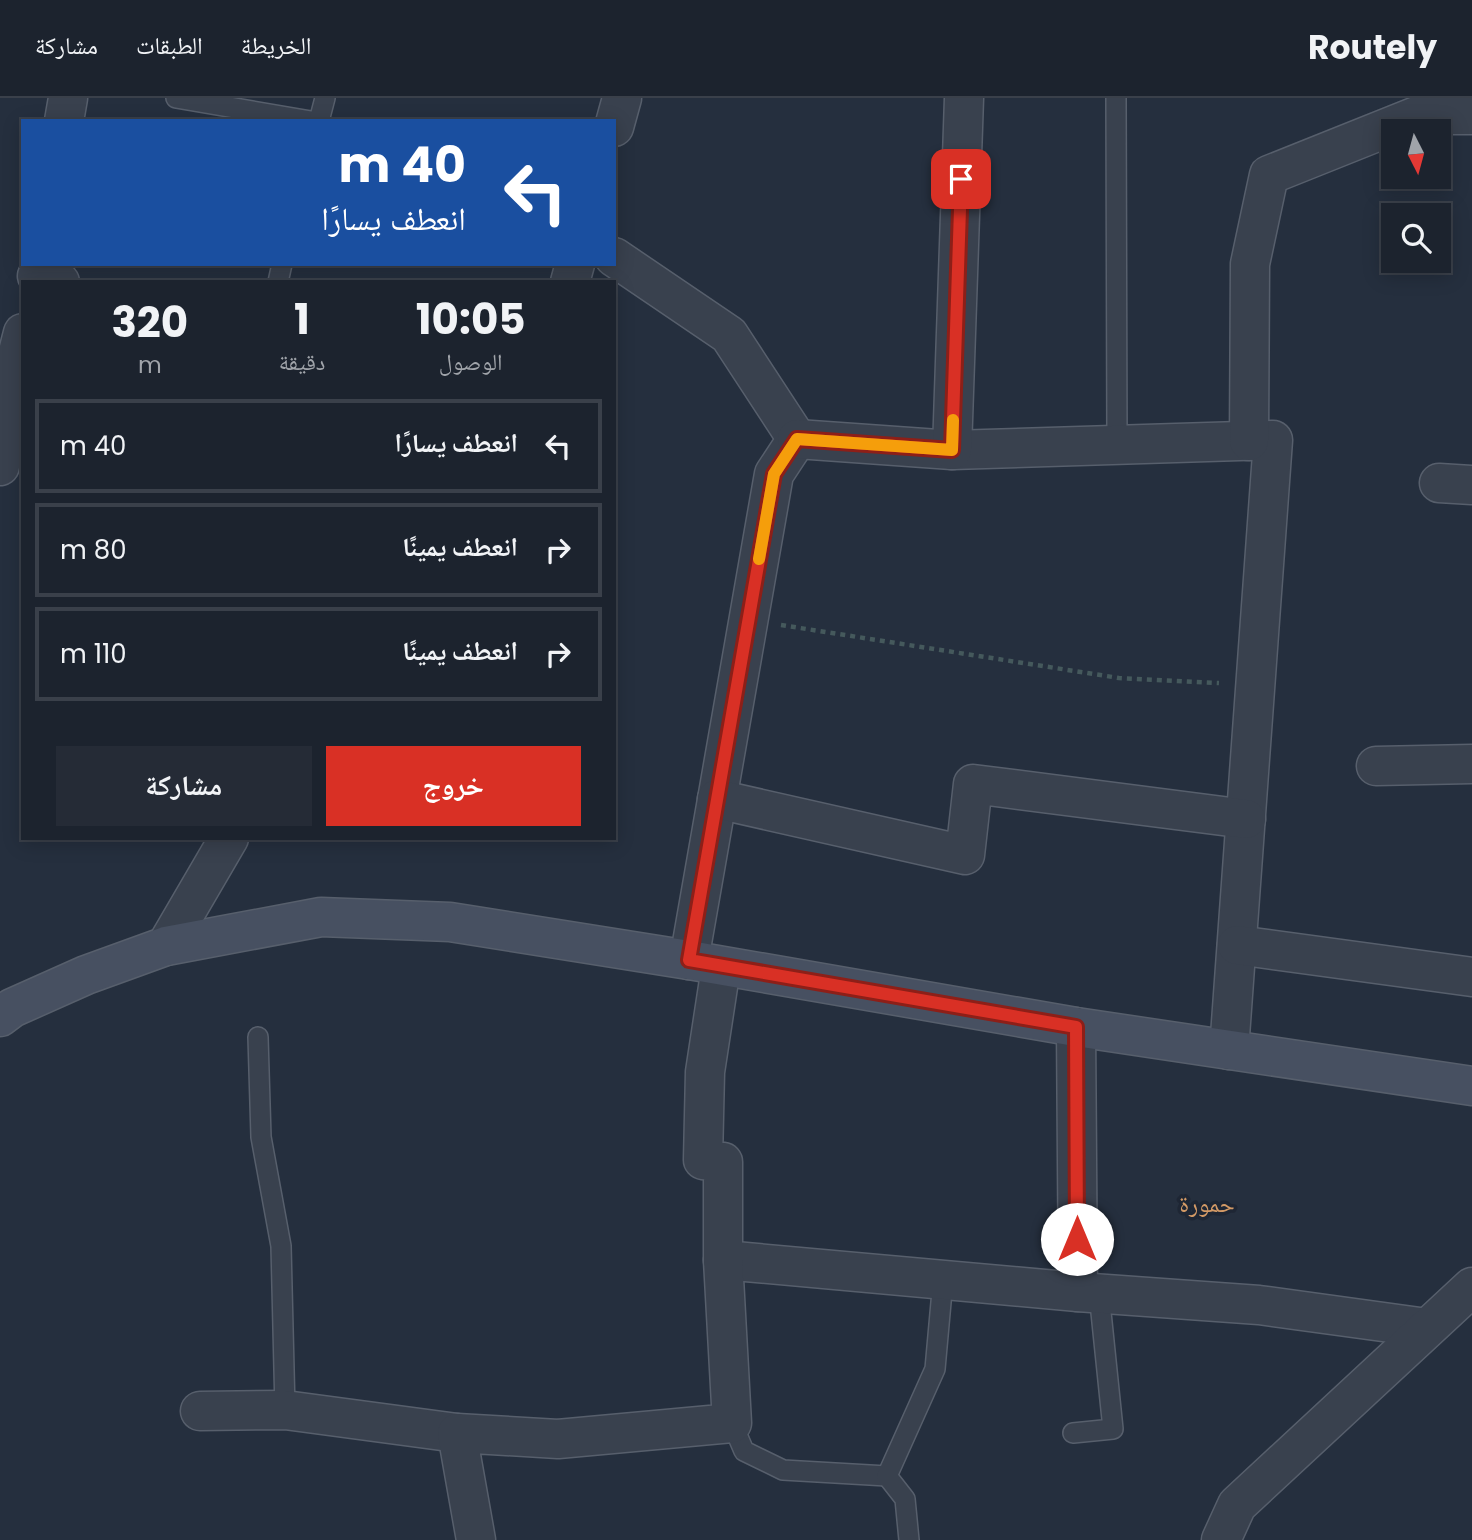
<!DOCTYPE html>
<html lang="ar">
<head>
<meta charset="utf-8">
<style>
	body { margin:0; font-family:Poppins,"Noto Naskh Arabic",sans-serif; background:#252b36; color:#f1f3f6; direction:rtl; height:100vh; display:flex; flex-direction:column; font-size:26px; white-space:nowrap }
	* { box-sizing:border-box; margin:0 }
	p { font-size:23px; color:#a0a4aa }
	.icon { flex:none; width:38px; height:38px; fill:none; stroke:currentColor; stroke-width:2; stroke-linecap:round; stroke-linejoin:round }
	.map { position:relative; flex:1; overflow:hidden; direction:ltr }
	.panel { position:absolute; left:21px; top:182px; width:595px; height:560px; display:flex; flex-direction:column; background:#1c232e; border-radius:0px; box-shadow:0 4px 18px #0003,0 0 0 2px #3a404a; direction:rtl }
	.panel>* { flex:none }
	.hud { position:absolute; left:21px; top:21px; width:595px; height:147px; border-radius:0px; box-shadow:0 4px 18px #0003,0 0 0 2px #3a404a; direction:rtl; background:#1a4fa0; color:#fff; overflow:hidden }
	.needle { width:46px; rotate:174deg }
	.fabs { position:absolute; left:1381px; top:21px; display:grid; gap:14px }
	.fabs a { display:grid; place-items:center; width:70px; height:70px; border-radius:0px; background:#1c232e; box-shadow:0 4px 18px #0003,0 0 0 2px #3a404a; font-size:35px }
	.pin { position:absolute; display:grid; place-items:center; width:60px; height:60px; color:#fff; margin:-30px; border-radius:14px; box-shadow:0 4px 10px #0006 }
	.me { position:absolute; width:77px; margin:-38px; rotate:0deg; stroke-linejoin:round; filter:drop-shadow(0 0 5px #0008) }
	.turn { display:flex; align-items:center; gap:24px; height:147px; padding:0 35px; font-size:32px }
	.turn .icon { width:91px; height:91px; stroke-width:2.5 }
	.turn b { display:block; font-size:49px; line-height:60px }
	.eta { display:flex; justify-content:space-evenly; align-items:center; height:119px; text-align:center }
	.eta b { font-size:42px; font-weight:700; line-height:49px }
	.primary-button { display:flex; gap:14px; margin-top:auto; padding:14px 35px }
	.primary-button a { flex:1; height:80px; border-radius:0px; background:#d93025; color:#fff; font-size:28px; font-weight:700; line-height:80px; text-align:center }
	.primary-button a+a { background:#252b36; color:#f1f3f6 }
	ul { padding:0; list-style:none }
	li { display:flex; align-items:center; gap:21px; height:94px; margin:0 14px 10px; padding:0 21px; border:4px solid #3a404a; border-radius:0px }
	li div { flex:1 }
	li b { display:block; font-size:26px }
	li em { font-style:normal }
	header { display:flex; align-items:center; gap:42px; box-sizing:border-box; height:98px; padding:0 35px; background:#1c232e; border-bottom:2px solid #3a404a }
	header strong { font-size:33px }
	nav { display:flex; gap:38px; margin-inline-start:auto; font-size:24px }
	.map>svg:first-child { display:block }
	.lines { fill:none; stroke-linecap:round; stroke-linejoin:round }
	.service-casing { stroke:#575f6c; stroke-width:22 }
	.minor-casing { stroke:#575f6c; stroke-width:41 }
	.tertiary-casing { stroke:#575f6c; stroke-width:41 }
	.secondary-casing { stroke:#575f6c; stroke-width:41 }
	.path { stroke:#45595c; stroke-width:4.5; stroke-dasharray:5 5; stroke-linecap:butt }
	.service { stroke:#39414e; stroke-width:19 }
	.minor { stroke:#39414e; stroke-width:38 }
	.tertiary { stroke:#39414e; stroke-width:38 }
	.secondary { stroke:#475061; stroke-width:38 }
	.route-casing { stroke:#8d1f18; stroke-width:18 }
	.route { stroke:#d93025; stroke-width:12 }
	.slow { stroke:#f59e0b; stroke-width:12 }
	.labels { text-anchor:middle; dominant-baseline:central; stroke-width:7; stroke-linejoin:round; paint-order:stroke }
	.quarter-label { font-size:24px; fill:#d39a66; stroke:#1e2634 }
</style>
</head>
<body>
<header>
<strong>Routely</strong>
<nav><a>الخريطة</a><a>الطبقات</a><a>مشاركة</a></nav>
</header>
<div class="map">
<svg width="1472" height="1442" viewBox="0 0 1472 1442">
	<rect width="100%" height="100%" fill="#252f3e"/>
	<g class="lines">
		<defs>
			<g id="service">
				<polyline points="176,0 311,23"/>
				<polyline points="1116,0 1117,347"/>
				<polyline points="319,23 325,0"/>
				<polyline points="278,184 282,166"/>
				<polyline points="258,939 261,1039 281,1148 285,1312"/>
				<polyline points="732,1325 744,1353 783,1372 887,1378"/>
				<polyline points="1073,1335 1113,1331 1099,1195"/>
				<polyline points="909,1442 905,1401 887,1378 935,1271 943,1182"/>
			</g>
			<g id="minor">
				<polyline points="64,23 68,0"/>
				<polyline points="614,159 729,237 797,341 774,376 689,862"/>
				<polyline points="37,178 60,184"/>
				<polyline points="797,341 952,352 1273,342 1229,952"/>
				<polyline points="1249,343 1250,166 1269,77 1419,17 1472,17"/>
				<polyline points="952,352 964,0"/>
				<polyline points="0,368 16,262 23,235"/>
				<polyline points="1439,385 1472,387"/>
				<polyline points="1376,668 1472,666"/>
				<polyline points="717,701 965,757 973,686 1246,721"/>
				<polyline points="1237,847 1472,879"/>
				<polyline points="1076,929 1078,1194"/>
				<polyline points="723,1162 1078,1194 1259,1207 1427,1230"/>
				<polyline points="200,1313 285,1312 457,1335"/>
				<polyline points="476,1442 457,1335 558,1341 732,1325 723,1162 723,1064 703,1062 705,974 721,869"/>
				<polyline points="1221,1442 1237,1407 1472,1189"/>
			</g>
			<g id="tertiary">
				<polyline points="614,29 622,0"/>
				<polyline points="570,184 575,166"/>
				<polyline points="166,848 229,740"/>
			</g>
			<polyline id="secondary" points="0,919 12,910 86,877 166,848 321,819 450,824 689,862 1076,929 1472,988"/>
		</defs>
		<use href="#service" class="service-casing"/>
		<use href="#minor" class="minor-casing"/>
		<use href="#tertiary" class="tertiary-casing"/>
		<use href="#secondary" class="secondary-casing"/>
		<polyline class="path" points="781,527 1119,580 1219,585"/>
		<use href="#service" class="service"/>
		<use href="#minor" class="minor"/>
		<use href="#tertiary" class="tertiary"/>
		<use href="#secondary" class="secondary"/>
	</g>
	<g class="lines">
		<defs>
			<polyline id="route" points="961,81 952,352 797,341 774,376 689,862 1076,929 1077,1141"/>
		</defs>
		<use href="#route" class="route-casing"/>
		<use href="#route" class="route"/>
		<polyline class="slow" points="759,461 774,376 797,341 952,352 953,322"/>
	</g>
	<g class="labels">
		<g class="quarter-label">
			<text x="1207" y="1105">حمورة</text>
		</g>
	</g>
</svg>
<div class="fabs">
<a><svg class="needle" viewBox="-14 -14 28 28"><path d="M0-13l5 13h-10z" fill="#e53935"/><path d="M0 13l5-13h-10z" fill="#a0a4aa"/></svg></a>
<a><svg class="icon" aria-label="search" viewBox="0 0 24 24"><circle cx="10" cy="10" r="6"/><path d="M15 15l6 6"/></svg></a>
</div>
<div class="pin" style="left:961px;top:81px;background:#d93025"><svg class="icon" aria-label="arrive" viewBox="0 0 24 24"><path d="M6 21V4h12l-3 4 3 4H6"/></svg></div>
<svg class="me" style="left:1077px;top:1141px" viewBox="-20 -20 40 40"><circle r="19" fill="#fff"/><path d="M0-13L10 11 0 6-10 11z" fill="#d93025"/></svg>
<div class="hud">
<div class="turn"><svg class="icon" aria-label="left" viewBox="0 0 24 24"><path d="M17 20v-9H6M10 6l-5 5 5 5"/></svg><div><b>40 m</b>انعطف يسارًا</div></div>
</div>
<section class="panel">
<div class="eta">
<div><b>10:05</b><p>الوصول</p></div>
<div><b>1</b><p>دقيقة</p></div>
<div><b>320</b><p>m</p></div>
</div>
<ul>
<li><svg class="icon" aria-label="left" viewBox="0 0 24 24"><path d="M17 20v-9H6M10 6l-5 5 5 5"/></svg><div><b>انعطف يسارًا</b></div><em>40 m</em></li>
<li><svg class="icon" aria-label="right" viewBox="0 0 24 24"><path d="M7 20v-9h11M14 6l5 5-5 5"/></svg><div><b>انعطف يمينًا</b></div><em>80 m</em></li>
<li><svg class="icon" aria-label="right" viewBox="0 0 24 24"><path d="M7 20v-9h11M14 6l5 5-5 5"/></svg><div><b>انعطف يمينًا</b></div><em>110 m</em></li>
</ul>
<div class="primary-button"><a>خروج</a><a>مشاركة</a></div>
</section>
</div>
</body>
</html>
